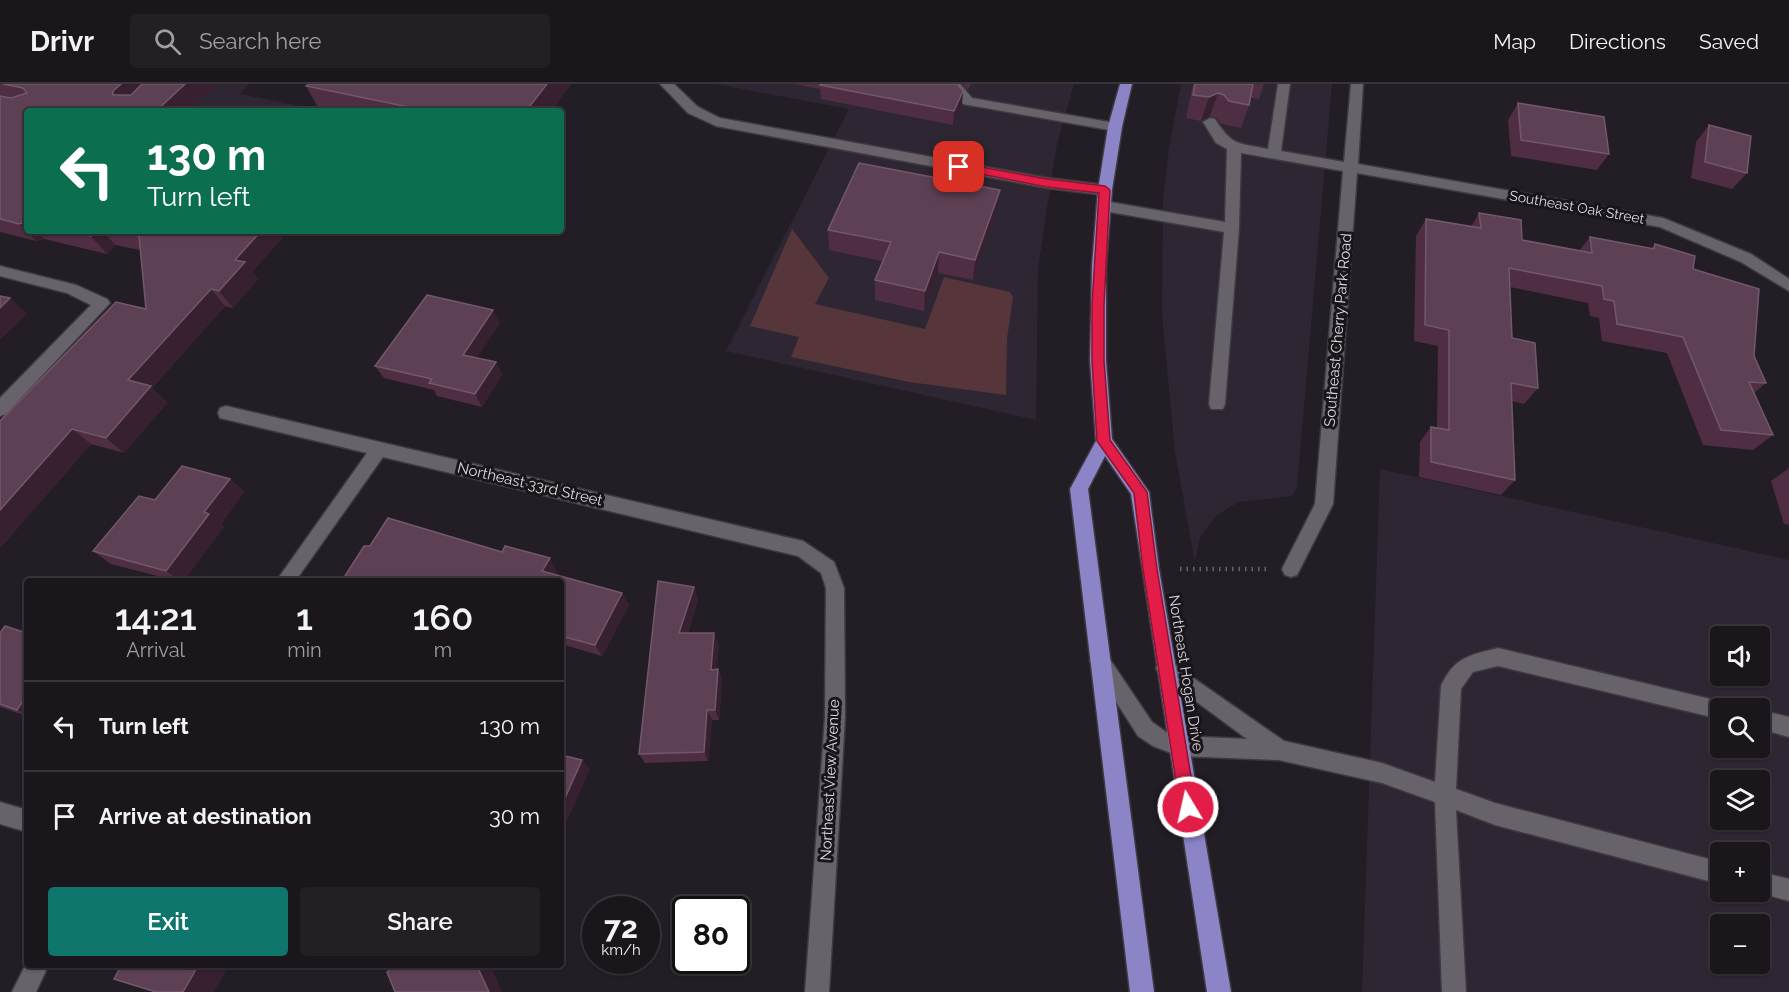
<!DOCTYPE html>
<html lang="en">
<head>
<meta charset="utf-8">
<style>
	body { margin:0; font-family:Raleway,sans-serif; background:#231f25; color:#f1f3f6; height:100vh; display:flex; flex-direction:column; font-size:22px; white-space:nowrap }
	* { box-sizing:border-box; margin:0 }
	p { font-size:20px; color:#9f9fa3 }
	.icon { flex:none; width:33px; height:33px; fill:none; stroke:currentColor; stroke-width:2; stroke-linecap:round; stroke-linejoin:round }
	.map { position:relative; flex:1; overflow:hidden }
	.sheet { position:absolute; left:24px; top:494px; width:540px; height:390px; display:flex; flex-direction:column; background:#1a161c; border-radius:6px; box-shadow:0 2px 4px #0004,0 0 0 2px #38353b }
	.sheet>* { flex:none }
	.hud { position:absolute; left:24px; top:24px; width:540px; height:126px; border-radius:6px; box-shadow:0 2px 4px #0004,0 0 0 2px #38353b; background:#0b6e4f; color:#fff; overflow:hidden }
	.tools { position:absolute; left:1710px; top:542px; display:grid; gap:12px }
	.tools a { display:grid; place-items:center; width:60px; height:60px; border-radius:6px; background:#1a161c; box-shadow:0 2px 4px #0004,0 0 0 2px #38353b; font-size:30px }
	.speed { position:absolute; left:582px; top:812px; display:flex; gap:12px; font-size:30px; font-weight:700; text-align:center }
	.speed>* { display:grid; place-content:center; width:78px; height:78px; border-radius:50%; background:#1a161c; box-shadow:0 2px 4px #0004,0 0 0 2px #38353b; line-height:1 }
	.speed small { font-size:15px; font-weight:400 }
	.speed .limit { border:3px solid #111; border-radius:9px; background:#fff; color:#111 }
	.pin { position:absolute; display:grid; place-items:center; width:51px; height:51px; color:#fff; margin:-26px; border-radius:12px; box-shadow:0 3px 9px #0006 }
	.me { position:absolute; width:66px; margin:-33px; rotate:351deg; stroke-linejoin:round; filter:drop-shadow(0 0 4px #0008) }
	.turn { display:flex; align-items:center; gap:21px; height:126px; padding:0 24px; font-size:27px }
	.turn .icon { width:78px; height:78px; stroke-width:2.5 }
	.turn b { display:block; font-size:42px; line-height:51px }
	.eta { display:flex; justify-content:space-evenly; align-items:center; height:102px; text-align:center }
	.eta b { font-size:36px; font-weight:600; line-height:42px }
	.action { display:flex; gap:12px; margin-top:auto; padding:12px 24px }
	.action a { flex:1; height:69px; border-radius:6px; background:#0f766e; color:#fff; font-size:24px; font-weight:600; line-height:69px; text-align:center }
	.action a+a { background:#231f25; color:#f1f3f6 }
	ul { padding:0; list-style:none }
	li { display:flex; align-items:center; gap:18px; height:90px; padding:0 24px; border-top:2px solid #38353b }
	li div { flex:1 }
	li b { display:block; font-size:22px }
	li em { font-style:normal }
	header { display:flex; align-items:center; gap:36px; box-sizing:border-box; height:84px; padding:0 30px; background:#1a161c; border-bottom:2px solid #38353b }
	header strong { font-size:28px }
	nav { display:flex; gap:33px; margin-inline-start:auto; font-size:21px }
	.search { width:420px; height:54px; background:#231f25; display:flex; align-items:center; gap:15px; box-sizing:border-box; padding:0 21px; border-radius:6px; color:#9f9fa3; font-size:22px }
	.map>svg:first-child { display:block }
	.built { fill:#2e2632; fill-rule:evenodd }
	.green { fill:#57363b }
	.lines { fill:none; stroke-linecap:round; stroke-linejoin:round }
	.minor-casing { stroke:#3e3a40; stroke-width:3 }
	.highway-casing { stroke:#3e3a40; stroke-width:3 }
	.path { stroke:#676369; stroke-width:4.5; stroke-dasharray:1.5 5; stroke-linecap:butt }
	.minor { fill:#68636a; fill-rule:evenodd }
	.highway { fill:#8b85c8; fill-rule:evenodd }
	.wall { fill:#4f2e44 }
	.shaded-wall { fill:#372030 }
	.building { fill:#5e4054; stroke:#72586a; stroke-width:1.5 }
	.route { fill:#e11d48; stroke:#92132f; stroke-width:1.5 }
	.labels { text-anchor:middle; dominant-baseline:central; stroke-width:6; stroke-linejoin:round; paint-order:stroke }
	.far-street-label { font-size:14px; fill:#dddade; stroke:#19151b }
	.street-label { font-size:15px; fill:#dddade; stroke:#19151b }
</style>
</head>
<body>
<header>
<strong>Drivr</strong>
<div class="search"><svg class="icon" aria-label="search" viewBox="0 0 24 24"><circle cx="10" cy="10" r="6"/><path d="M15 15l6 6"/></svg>Search here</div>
<nav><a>Map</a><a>Directions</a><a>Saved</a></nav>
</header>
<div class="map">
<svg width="1789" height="908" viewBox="0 0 1789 908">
	<rect width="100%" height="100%" fill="#231e25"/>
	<g class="built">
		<polygon points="0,0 249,0 240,10 326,27 27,27"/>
		<polygon points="715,0 1074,0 1056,64 1038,185 1036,336 726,267 849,25"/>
		<polygon points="1181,0 1332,0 1297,403 1292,412 1238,418 1216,432 1200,453 1195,477 1197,490 1175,368 1162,230 1163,115 1169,65"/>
		<path d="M1380,385L1789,476V908H1362ZM1720,552H1760V591H1720ZM1720,624H1760V663H1720ZM1720,696H1760V735H1720ZM1720,768H1760V807H1720ZM1720,840H1760V879H1720Z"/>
	</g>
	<polygon class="green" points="792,145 829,194 815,220 925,245 944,193 1010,208 1013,213 1007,255 1006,311 909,298 791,273 799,253 750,242"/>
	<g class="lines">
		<defs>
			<g id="minor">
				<polygon points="660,0 674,0 698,23 720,34 1047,94 1105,101 1112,106 1105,111 1047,104 716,42 688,29"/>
				<polygon points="947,0 960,0 972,14 1115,39 1122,43 1115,47 968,21 963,20"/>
				<path d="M1278,0H1290L1281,67L1344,78L1351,0H1363L1358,80L1663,134L1751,170L1789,195V207L1741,178L1660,143L1357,89L1333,420L1297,491L1291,493L1285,491L1282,485L1315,420L1343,87L1241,69L1239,144L1225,320L1223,325H1211L1209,320L1224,148L1104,127L1097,122L1104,117L1225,138L1227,65L1216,59L1203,38L1210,34L1215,35C1232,62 1238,59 1268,65Z"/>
				<polygon points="0,182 76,201 107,215 110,219 6,330 0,332 0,314 91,221 67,209 0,192"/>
				<polygon points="226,322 803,457 834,478 844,504 845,633 829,908 805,908 825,633 826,504 821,489 798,472 383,373 296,496 277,496 367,369 220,334 218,329 220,324"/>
				<path d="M1498,564L1727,619L1729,624H1720V635L1498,582L1473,588L1461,605L1456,705L1495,719L1720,778V800L1495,741L1456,726L1466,908H1442L1435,718L1382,699L1279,676L1179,672L1153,662L1138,652L1090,577L1093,571L1100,568L1107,571L1152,638L1166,648L1179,652L1247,655L1159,590L1156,584L1159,578L1166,575L1284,657L1382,679L1435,698L1441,602C1454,573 1470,571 1498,564Z"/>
				<polygon points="1760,626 1789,633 1789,653 1760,645"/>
				<polygon points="0,718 27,726 27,748 0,740"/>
				<polygon points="1760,788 1789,795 1789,817 1753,807 1760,807"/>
				<polygon points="27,878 27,880 49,880 36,908 12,908"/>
			</g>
			<polygon id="highway" points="1120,0 1132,0 1122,43 1112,106 1106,182 1106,277 1112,355 1149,408 1159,485 1231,908 1207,908 1131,410 1105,372 1088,405 1154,908 1130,908 1070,405 1096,357 1090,277 1092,182 1098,106 1108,43"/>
		</defs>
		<use href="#minor" class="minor-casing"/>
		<use href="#highway" class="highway-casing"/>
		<polyline class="path" points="1180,485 1266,485"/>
		<use href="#minor" class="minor"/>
		<use href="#highway" class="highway"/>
	</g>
	<g class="wall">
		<polygon points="0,0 217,0 188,27 27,27 27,147 288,147 252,188 258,195 233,224 225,222 152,304 167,319 124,369 91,360 0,464 146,225 140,166 115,161 107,170 44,155 36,157 0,148"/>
		<polygon points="571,0 551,27 331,27 319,25 306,2"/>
		<polygon points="794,0 957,0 962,22 953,41 821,15 820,5"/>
		<polygon points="962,0 971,0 968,6"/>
		<polygon points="1193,0 1264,0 1259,15 1251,14 1249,21 1241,44 1221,40 1217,34 1210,32 1201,37 1186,34"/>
		<polygon points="1518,19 1609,70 1597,86 1511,72 1508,36"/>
		<polygon points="1709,41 1747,89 1732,105 1691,94 1696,58"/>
		<polygon points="997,126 973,196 938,189 924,227 875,216 875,196 882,177 829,166 828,146"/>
		<polygon points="1479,129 1522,156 1579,167 1590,153 1651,164 1655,160 1693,185 1754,272 1766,299 1754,309 1773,351 1753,366 1703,361 1667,269 1602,257 1599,234 1590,232 1588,219 1510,203 1512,254 1538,304 1524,320 1512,317 1515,396 1501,411 1419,393 1420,358 1431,343 1437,344 1438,262 1414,257 1416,152 1426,135 1471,143"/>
		<polygon points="500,239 476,274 496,278 502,291 482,323 437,312 434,306 384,294 375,282"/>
		<polygon points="1789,384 1789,441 1784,440 1771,397"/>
		<polygon points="230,395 244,408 221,440 224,443 184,496 173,496 111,480 93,467 155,416"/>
		<polygon points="557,487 555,491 622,509 629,521 602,572 561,560 561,496 344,496 343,495"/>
		<polygon points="694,503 698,515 688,549 719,560 716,585 718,585 722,596 719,636 712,636 708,677 645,679 639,670"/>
		<polygon points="0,549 27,549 27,632 0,623"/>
	</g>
	<g class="shaded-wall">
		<polygon points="121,0 154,0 126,25 113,11 113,7"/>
		<polygon points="185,0 217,0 188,27 156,27"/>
		<polygon points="547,0 571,0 551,27 526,27"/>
		<polygon points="963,7 962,22 953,41 954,27"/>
		<polygon points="1218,9 1210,32 1201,37 1209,13"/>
		<polygon points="1000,106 997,126 973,196 975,176"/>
		<polygon points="27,138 27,147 36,147 44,155 36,157 19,140"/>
		<polygon points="96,147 103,147 115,161 107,170 91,152"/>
		<polygon points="261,147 288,147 252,188 258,195 233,224 219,207 235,176"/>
		<polygon points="939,168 938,189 924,227 925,207"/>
		<polygon points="211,205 225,222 152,304 167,319 124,369 106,354 128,296"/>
		<polygon points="10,214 27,230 0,256 0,224"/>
		<polygon points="493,226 500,239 470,284 463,271"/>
		<polygon points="496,278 502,291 482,323 475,310"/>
		<polygon points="72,345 91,360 0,464 0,426"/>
		<polygon points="230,395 244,408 221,440 224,443 184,496 179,496 166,487 204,428"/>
		<polygon points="550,474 557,487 552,496 542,487"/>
		<polygon points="694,503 698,515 684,561 679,549"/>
		<polygon points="622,509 629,521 602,572 595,561"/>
		<polygon points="714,549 719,560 716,596 711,586"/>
		<polygon points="718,585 722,596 719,636 715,626"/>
		<polygon points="23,617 27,619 27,630 17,626"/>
		<polygon points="707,626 712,636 708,677 704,668"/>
		<polygon points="582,676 590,685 561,751 561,723"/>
		<polygon points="199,880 230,880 214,908 183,908"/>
		<polygon points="476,880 490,880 502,908 489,908"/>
	</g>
	<g class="building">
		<polygon points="3,0 121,0 113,7 113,11 131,11 142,0 185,0 156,27 27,27 27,138 19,140 0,135 0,12 11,14 27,9 23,4"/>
		<polygon points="309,0 547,0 526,27 428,27 306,2"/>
		<polygon points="821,0 957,0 963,7 954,27 820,1"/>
		<polygon points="1195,0 1253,0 1249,21 1229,17 1224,11 1218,9 1209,13 1193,11"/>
		<polygon points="1518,19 1604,33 1609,70 1521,56"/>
		<polygon points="1709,41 1751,52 1747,89 1705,78"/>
		<polygon points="859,79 1000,106 975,176 939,168 925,207 875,196 891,158 828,146"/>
		<polygon points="1479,129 1521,136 1522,156 1592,169 1590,153 1654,165 1655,160 1695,172 1693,185 1759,205 1754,272 1766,299 1749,298 1773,351 1721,346 1683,253 1617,240 1614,217 1604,215 1602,202 1509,184 1512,254 1535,259 1538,304 1511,299 1515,396 1431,378 1431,343 1449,346 1449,246 1425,241 1426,135 1481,144"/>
		<polygon points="68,147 96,147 91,152"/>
		<polygon points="116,147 261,147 235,176 245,178 219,207 211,205 128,296 151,302 106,354 72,345 0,426 0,337 116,218 146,225 139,152"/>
		<polygon points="427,211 493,226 463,271 496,278 475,310 429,299 432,295 375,282"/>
		<polygon points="0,212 10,214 0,224"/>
		<polygon points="182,382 230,395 204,428 209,430 166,487 93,467 139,412 155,416"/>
		<polygon points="388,434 502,468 505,462 550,474 542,487 622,509 595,561 561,552 561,496 347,496 343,495 364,462 370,462"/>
		<polygon points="658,497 694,503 679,549 714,549 711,586 718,585 715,626 707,626 704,668 639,670"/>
		<polygon points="5,542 27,549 27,618 23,617 17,626 0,620 0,549"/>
		<polygon points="561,671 582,676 561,723"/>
		<polygon points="122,880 199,880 183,908 156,908 114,895"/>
		<polygon points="399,880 476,880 489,908 395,908 387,888"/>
	</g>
	<polygon class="route" points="959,79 1047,95 1105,102 1110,106 1104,221 1104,277 1110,356 1147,408 1157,485 1196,723 1194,728 1188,731 1183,728 1180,723 1143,485 1134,409 1097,357 1092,277 1092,221 1099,109 1047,103 955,85 954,83"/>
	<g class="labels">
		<g class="far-street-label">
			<text transform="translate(1577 123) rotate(10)">Southeast Oak Street</text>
		</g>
		<g class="street-label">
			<text transform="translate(1338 246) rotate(-85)">Southeast Cherry Park Road</text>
			<text transform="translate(530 400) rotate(13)">Northeast 33rd Street</text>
			<text transform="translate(1186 589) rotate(81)">Northeast Hogan Drive</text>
			<text transform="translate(830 696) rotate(-87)">Northeast View Avenue</text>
		</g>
	</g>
</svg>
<div class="tools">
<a><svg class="icon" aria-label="sound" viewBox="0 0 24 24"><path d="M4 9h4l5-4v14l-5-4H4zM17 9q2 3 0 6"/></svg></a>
<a><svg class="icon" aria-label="search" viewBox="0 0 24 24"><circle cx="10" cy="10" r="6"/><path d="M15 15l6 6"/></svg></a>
<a><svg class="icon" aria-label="layers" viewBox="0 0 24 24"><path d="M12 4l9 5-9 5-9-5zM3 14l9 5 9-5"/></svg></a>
<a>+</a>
<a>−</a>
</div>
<div class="speed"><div>72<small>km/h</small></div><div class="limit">80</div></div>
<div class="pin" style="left:959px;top:83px;background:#d93025"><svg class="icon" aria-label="arrive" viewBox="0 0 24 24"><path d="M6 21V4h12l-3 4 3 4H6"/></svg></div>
<svg class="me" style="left:1188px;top:723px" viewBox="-20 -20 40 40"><circle r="17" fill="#e11d48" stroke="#fff" stroke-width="3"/><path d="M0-11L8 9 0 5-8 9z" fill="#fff"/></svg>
<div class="hud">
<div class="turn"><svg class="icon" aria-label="left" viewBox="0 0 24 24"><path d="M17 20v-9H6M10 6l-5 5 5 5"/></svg><div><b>130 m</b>Turn left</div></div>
</div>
<section class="sheet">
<div class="eta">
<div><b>14:21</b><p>Arrival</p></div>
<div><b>1</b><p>min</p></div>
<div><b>160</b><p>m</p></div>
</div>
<ul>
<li><svg class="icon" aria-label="left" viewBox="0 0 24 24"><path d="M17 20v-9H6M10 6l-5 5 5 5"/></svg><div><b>Turn left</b></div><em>130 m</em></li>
<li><svg class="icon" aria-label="arrive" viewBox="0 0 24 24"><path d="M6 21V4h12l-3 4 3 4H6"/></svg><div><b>Arrive at destination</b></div><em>30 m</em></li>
</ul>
<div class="action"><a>Exit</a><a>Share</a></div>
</section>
</div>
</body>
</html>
